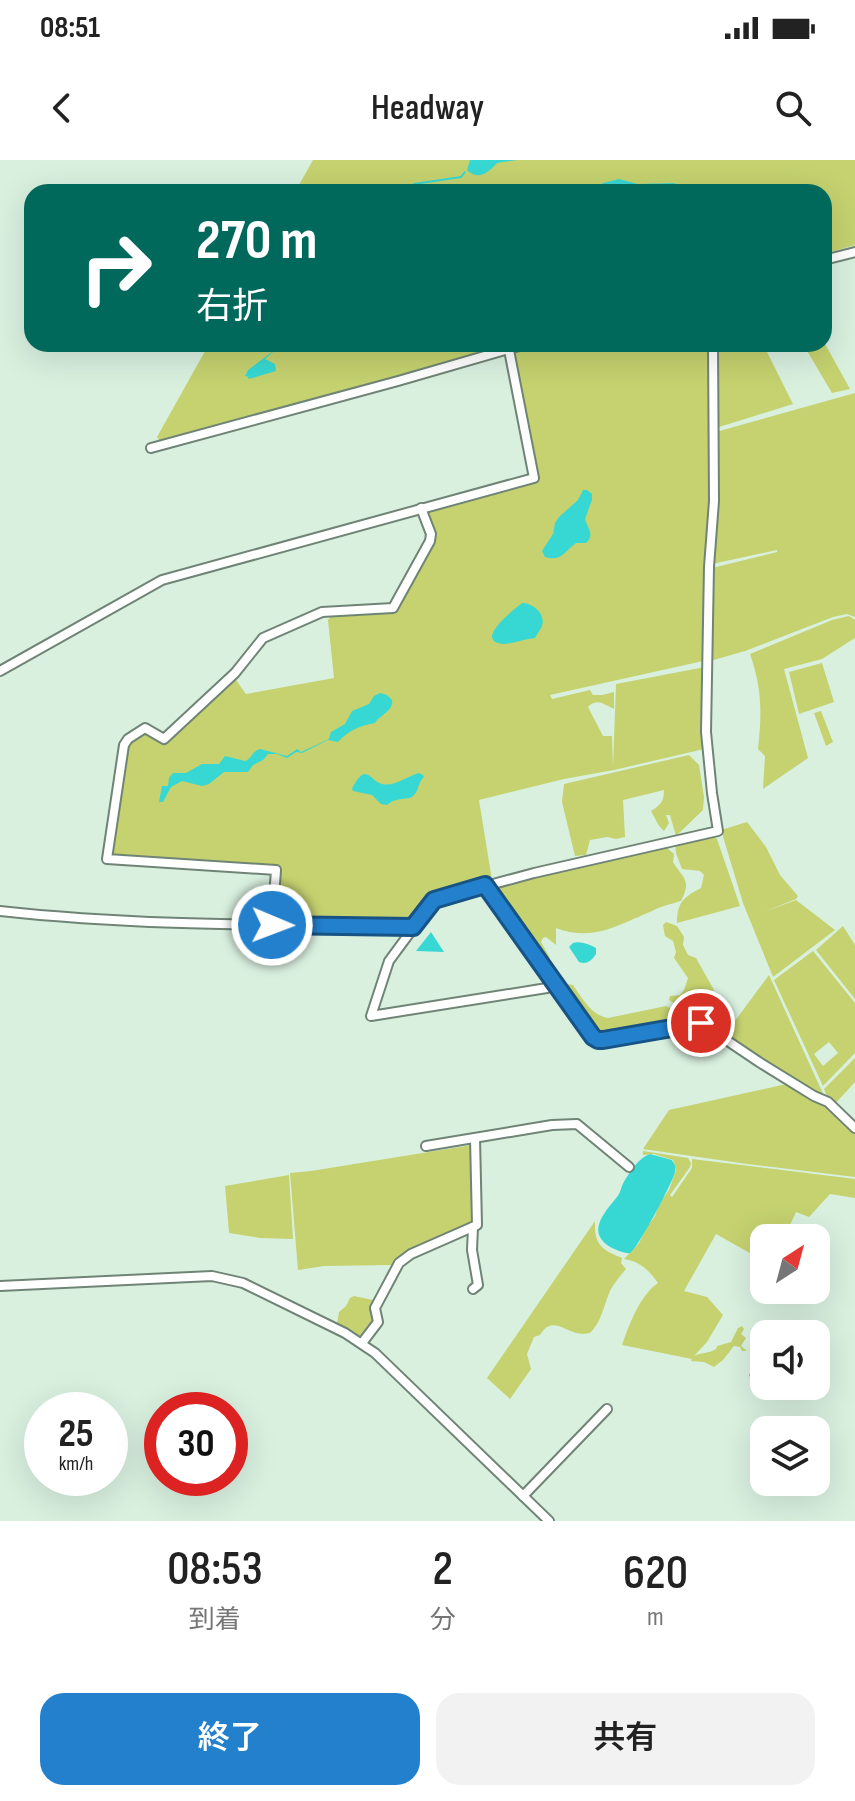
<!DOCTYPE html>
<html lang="ja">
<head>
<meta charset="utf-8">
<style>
	body { margin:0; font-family:"Sofia Sans Condensed","Noto Sans JP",sans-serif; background:#f2f2f2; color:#222; height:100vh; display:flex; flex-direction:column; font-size:30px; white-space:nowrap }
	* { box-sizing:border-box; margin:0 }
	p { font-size:26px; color:#767676 }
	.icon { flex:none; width:44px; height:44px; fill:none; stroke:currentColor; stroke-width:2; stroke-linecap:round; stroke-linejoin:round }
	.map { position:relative; height:1361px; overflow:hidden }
	.sheet { display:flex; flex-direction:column; background:#fff; flex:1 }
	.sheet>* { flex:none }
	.banner { position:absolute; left:24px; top:24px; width:808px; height:168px; border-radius:24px; box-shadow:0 8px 32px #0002; background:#00695c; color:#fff; overflow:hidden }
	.needle { width:52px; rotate:36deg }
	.fabs { position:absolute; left:750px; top:1064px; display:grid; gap:16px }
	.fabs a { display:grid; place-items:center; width:80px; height:80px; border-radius:16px; background:#fff; box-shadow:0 8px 32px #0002; font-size:40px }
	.speed { position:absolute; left:24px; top:1232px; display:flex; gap:16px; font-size:40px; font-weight:700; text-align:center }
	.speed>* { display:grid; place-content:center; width:104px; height:104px; border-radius:50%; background:#fff; box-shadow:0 8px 32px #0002; line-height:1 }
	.speed small { font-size:20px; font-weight:400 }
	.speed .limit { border:12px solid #d22; background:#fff; color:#111 }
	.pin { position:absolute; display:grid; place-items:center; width:68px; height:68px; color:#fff; margin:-34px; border:4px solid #fff; border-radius:50%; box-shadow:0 2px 8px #0007 }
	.me { position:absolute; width:88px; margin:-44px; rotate:91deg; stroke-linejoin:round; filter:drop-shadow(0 0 6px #0008) }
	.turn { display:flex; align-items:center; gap:28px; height:168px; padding:0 40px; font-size:36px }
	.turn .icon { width:104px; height:104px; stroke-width:2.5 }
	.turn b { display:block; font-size:56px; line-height:68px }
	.eta { display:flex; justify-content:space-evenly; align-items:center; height:136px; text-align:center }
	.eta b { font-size:48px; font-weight:600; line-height:56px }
	.action { display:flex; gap:16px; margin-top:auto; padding:16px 40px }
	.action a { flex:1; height:92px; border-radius:24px; background:#2380cd; color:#fff; font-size:32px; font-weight:600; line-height:92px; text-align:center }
	.action a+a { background:#f2f2f2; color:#222 }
	.status { display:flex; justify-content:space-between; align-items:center; height:56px; padding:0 40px; background:#fff; direction:ltr }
	.status svg { height:22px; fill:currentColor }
	header { display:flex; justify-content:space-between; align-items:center; height:104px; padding:0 40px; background:#fff; font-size:36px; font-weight:600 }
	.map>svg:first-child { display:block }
	.green { fill:#c5d26f; fill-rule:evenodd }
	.water { fill:#37d8d3 }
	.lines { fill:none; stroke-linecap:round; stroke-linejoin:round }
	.stream { stroke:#37d8d3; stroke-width:2 }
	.minor-casing { stroke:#708476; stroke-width:12 }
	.minor { stroke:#fff; stroke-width:8 }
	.route-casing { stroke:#175385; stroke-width:20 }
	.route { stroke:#2380cd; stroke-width:14 }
</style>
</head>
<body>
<div class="status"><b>08:51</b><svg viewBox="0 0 49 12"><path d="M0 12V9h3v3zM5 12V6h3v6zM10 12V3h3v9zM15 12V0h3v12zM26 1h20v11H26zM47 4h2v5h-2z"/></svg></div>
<header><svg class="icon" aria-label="back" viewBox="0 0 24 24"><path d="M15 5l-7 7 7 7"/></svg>Headway<svg class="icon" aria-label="search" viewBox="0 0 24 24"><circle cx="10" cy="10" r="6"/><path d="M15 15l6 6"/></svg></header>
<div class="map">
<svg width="855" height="1361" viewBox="0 0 855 1361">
	<rect width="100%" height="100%" fill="#d9f0df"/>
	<g class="green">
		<polygon points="313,0 855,0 855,85 824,94 824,32 295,32"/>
		<polygon points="824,182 850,229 832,233 803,184 824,184"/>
		<polygon points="209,184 516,184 161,283 157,277"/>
		<path d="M541,184H710L711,340L703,501L550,535L552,539L590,530L593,535H602L614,532V549C603,544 597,538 588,547L603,576H612L613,607L616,524L705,507L704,589L614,610L564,619L479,640L492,720L433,738L412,764L289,762L290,745H276L280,707L114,696L111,693L127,585L144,571L165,583L232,520H236L246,534L334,518L328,460L332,455L396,451L434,381L426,350L539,318L538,309L535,307L514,197L516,191Z"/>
		<polygon points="717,184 763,184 793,244 716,268"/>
		<polygon points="855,233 855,457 847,454 833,457 745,491 710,501 712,408 777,392 777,390 712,404 716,272"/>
		<path d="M849,456L855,460V478L822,499L784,509L808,598L763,629L765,596L758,589C762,552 762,529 750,494L832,460Z"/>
		<polygon points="822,503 834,542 799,554 789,512"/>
		<polygon points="821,551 833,582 826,586 814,553"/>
		<path d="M689,595L699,605L704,637L703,650L676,676L670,655H666L669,663L664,671L659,666L651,651C661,645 664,641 664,630L623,640L625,677L616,679L607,677L590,680L586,695L575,696L562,642L564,624Z"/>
		<polygon points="747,662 766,687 780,715 798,736 796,739 764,752 796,740 835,770 773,817 743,743 721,670"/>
		<path d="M712,675L717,679L740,746L677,763C677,742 684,737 701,728L704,715L700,711L682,709L676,693L675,684Z"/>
		<path d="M666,687L674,694L673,702C683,719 692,719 681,741C671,744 661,746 652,751C618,765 593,782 556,768V785L546,777L543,778L541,782L550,798H545L540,794L493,732L495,726Z"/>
		<polygon points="666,762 677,766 684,777 683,785 688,795 696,798 714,830 710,842 713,844 717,843 721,852 720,857 682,848 669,840 670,836 680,835 684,830 688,818 674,798 676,792 673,781 665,776 663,765"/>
		<polygon points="843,766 855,785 855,839 816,790"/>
		<path d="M813,791L855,843V893L823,926L774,820ZM829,882L838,893L823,906L814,894Z"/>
		<polygon points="769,815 825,938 723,877"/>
		<path d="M562,823L573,825C582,838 591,855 608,858L666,846L680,853L697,857L600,876L595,873Z"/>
		<polygon points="855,898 855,922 834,945 829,942 824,929"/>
		<polygon points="791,923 828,943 855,970 855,1017 747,1004 643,989 669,950"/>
		<polygon points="472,985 474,1061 410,1089 392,1105 324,1106 298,1110 290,1013 311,1011"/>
		<path d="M643,991L688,998L691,1003L690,1007L670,1035L672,1037L692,1008V999L855,1019V1038L830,1034L809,1057L796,1052L784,1078H764V1101L716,1074L684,1131L707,1137L723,1155L707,1182L694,1196C702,1192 708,1194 716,1189L717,1186L731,1182L738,1168L742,1166L744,1169L741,1174L746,1178L741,1186L747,1191H742L740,1187L734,1186L723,1200L714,1207L704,1202L691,1201L692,1199L622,1185C629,1165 640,1135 658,1123C649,1110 639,1101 624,1099L639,1083L647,1067L655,1056L659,1044L669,1030L676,1010L673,1000L654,994L643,995Z"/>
		<polygon points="289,1015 293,1079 260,1078 229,1073 225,1026"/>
		<path d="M595,1061C594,1085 602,1090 622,1098L621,1103L626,1109C620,1116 614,1123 610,1131C603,1147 602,1161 590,1173C584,1174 581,1174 576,1173C562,1169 551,1157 540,1175L534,1177L527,1194L531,1209L510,1239L487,1218Z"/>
		<polygon points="354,1136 373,1140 370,1147 373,1162 360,1178 337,1164 339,1152 346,1146 350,1138"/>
	</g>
	<g class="water">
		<path d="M470,0H517L497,3C488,13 478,21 467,10Z"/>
		<polygon points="619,19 638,24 673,23 709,32 591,32 603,23"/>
		<polygon points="273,184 275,184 273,192 265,199 275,204 276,211 249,219 247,216 245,216 248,210 272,192"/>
		<path d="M583,330H587L592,334V340L585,359C588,369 595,375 586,383H576C564,392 561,402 545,397L542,391L553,374L555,363L559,357L578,340Z"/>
		<path d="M522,443C533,443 546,454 542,466C540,470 537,474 535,478C525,479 511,484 503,484C472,481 516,448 522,443Z"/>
		<path d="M380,533L387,535L392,540C394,551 380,555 375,563C359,566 349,570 338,582L328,580L302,593L296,592L287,598L277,594H268L263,600L253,605L248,612H224L209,624L202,626L182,621L171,627L163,642H159L162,626H168L169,618L173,613H186L202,604H219L225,596L245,601C252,599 252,591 260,589L287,596L297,589L301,592L329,579L331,572L345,564L352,551L369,544L374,536Z"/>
		<path d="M419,613L423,615L424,617C417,624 419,631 413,636C407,641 398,636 387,645L381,644L372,635L353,631L352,628C355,624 359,614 365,614C371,614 375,623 382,624C395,627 407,616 419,613Z"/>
		<polygon points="431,772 444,792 416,791"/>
		<path d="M573,783C580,781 589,784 596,788V794C592,800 587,805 579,802L569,787Z"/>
		<path d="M650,994L672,1000C675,1006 676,1006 675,1012C673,1022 637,1090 630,1093C625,1094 617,1090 612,1088C585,1073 604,1053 617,1037C621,1032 621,1026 625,1020C631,1010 639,998 650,994Z"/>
		<path d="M761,1171L770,1174H764V1211L751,1219L749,1215C759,1199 751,1186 761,1171Z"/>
	</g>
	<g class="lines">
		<polyline class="stream" points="414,24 461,17 465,12"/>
		<defs>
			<g id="minor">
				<polyline points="824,100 855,92"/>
				<polyline points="151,288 398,221 526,184"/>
				<polyline points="0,511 162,420 534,318 509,190"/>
				<polyline points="485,725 556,823 593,877 598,880 603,880 701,863 759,902 814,936 828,942 855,968"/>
				<path d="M0,751C137,766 275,765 413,767"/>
				<polyline points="272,765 276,710 107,699 124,585 128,579 145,568 164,579 235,513 263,478 322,452 393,448 430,381 431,374 421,348"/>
				<polyline points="556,823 547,828 371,856 389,801 434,740 534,713 718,671 712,633 706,572 709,407 714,341 713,184"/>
				<polyline points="426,986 552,965 577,964 629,1007"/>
				<polyline points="473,1067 472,1090 478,1125 473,1129"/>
				<polyline points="0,1126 212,1116 243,1123 345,1173 375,1193 549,1361"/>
				<polyline points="362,1183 378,1162 375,1148 399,1103 411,1094 477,1065 475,978"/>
				<polyline points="523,1336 607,1249"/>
			</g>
		</defs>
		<use href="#minor" class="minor-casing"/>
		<use href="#minor" class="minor"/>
	</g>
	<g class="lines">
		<defs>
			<polyline id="route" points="272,765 413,767 434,740 485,725 593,877 598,880 603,880 701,863"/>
		</defs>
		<use href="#route" class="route-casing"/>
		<use href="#route" class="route"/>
	</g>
</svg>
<div class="fabs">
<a><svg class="needle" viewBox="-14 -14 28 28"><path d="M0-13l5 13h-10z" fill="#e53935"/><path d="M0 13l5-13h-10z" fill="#767676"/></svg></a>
<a><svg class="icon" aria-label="sound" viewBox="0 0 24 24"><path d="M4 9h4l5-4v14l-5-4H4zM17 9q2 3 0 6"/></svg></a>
<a><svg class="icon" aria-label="layers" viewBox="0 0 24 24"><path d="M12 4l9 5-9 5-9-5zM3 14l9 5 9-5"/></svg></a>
</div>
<div class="speed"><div>25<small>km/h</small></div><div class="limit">30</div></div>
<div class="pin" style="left:701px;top:863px;background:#d93025"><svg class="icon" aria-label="arrive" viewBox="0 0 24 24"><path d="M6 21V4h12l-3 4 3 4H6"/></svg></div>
<svg class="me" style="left:272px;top:765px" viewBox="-20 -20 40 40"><circle r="17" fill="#2380cd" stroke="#fff" stroke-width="3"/><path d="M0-11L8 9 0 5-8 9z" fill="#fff"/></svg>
<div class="banner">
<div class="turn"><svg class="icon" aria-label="right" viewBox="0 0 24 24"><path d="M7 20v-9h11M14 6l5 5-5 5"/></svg><div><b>270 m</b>右折</div></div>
</div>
</div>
<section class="sheet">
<div class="eta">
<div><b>08:53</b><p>到着</p></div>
<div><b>2</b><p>分</p></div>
<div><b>620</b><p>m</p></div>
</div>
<div class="action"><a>終了</a><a>共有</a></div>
</section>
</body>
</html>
